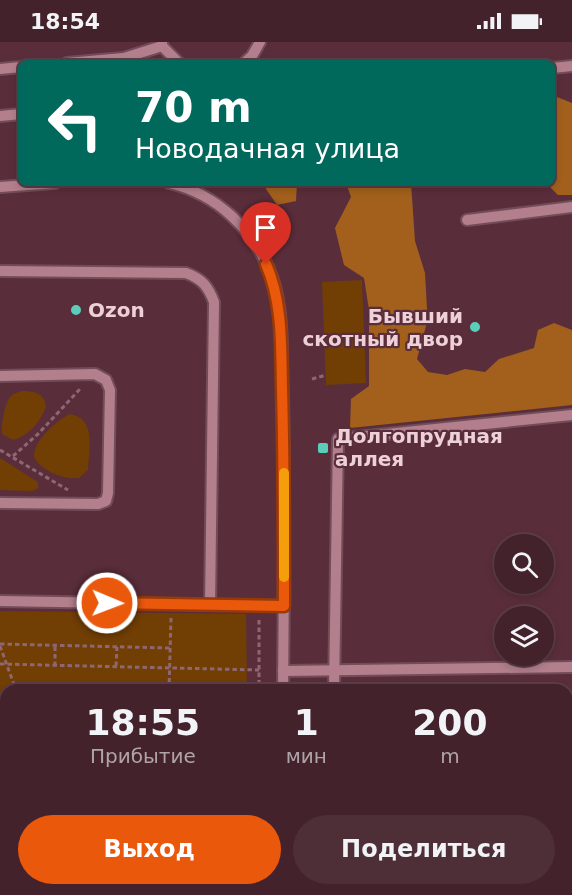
<!DOCTYPE html>
<html lang="ru">
<head>
<meta charset="utf-8">
<style>
	body { margin:0; font-family:"DejaVu Sans",sans-serif; background:#4e2f38; color:#f1f3f6; height:100vh; display:flex; flex-direction:column; font-size:22px; white-space:nowrap }
	* { box-sizing:border-box; margin:0 }
	p { font-size:20px; color:#afa4a9 }
	.icon { flex:none; width:33px; height:33px; fill:none; stroke:currentColor; stroke-width:2; stroke-linecap:round; stroke-linejoin:round }
	.map { position:relative; flex:1; overflow:hidden }
	.side { position:absolute; left:0px; top:642px; width:573px; height:212px; display:flex; flex-direction:column; background:#44222c; border-radius:18px 18px 0 0; box-shadow:0 3px 9px #0003,0 0 0 2px #5c3f48 }
	.side>* { flex:none }
	.hud { position:absolute; left:18px; top:18px; width:537px; height:126px; border-radius:9px; box-shadow:0 3px 9px #0003,0 0 0 2px #5c3f48; background:#00695c; color:#fff; overflow:hidden }
	.tools { position:absolute; left:494px; top:492px; display:grid; gap:12px }
	.tools a { display:grid; place-items:center; width:60px; height:60px; border-radius:50%; background:#44222c; box-shadow:0 3px 9px #0003,0 0 0 2px #5c3f48; font-size:30px }
	.pin { position:absolute; display:grid; place-items:center; width:51px; height:51px; color:#fff; margin:-62px -26px; border-radius:50% 50% 50% 0; rotate:-45deg; box-shadow:0 0 6px #0007 }
	.pin .icon { rotate:45deg }
	.me { position:absolute; width:66px; margin:-33px; rotate:91deg; stroke-linejoin:round; filter:drop-shadow(0 0 4px #0008) }
	.turn { display:flex; align-items:center; gap:21px; height:126px; padding:0 18px; font-size:27px }
	.turn .icon { width:78px; height:78px; stroke-width:2.5 }
	.turn b { display:block; font-size:42px; line-height:51px }
	.eta { display:flex; justify-content:space-evenly; align-items:center; height:102px; text-align:center }
	.eta b { font-size:36px; font-weight:700; line-height:42px }
	.primary-button { display:flex; gap:12px; margin-top:auto; padding:12px 18px }
	.primary-button a { flex:1; height:69px; border-radius:36px; background:#ea580c; color:#fff; font-size:24px; font-weight:700; line-height:69px; text-align:center }
	.primary-button a+a { background:#4e2f38; color:#f1f3f6 }
	.status { display:flex; justify-content:space-between; align-items:center; height:42px; padding:0 30px; background:#44222c; direction:ltr }
	.status svg { height:16px; fill:currentColor }
	.map>svg:first-child { display:block }
	.green { fill:#713e04 }
	.forest { fill:#a2601c }
	.lines { fill:none; stroke-linecap:round; stroke-linejoin:round }
	.minor-casing { stroke:#724d59; stroke-width:14 }
	.path { stroke:#8f6773; stroke-width:3; stroke-dasharray:4.5 3; stroke-linecap:butt }
	.minor { stroke:#b37f8d; stroke-width:10 }
	.route-casing { stroke:#983908; stroke-width:15 }
	.route { stroke:#ea580c; stroke-width:10 }
	.slow { stroke:#f59e0b; stroke-width:10 }
	.poi-dot { fill:#5bcebb; stroke:#5a2d3b; stroke-width:2 }
	.labels { text-anchor:middle; dominant-baseline:central; stroke-width:4.5; stroke-linejoin:round; paint-order:stroke }
	.poi-label { font-size:20px; font-weight:bold; fill:#eed1d8; stroke:#5a2d3b; text-anchor:start }
</style>
</head>
<body>
<div class="status"><b>18:54</b><svg viewBox="0 0 49 12"><path d="M0 12V9h3v3zM5 12V6h3v6zM10 12V3h3v9zM15 12V0h3v12zM26 1h20v11H26zM47 4h2v5h-2z"/></svg></div>
<div class="map">
<svg width="572" height="853" viewBox="0 0 572 853">
	<rect width="100%" height="100%" fill="#5a2d3b"/>
	<g class="green">
		<polygon points="362,238 366,341 326,343 322,240"/>
		<path d="M21,349C34,349 45,351 46,365C39,381 30,393 13,398L2,392C1,384 5,358 12,353C13,352 19,350 21,349Z"/>
		<path d="M69,372C97,376 89,407 88,428L79,436C65,438 41,429 34,415C33,399 56,380 69,372Z"/>
		<polygon points="0,416 38,440 38,446 32,449 0,448"/>
		<polygon points="0,569 246,572 247,648 6,648 6,661 0,661"/>
		<polygon points="0,797 6,797 6,848 8,848 8,853 0,853"/>
	</g>
	<g class="forest">
		<polygon points="557,55 572,61 572,153 558,153 546,141 552,141 552,56"/>
		<polygon points="262,141 297,141 296,159 277,163"/>
		<polygon points="346,141 411,141 415,199 425,231 427,267 426,284 417,317 428,330 447,333 465,327 485,330 499,317 534,306 538,288 554,281 572,288 572,363 350,386 351,357 369,344 369,268 364,236 344,223 335,186 351,155"/>
	</g>
	<g class="lines">
		<defs>
			<g id="minor">
				<polyline points="162,0 162,4 179,21"/>
				<polyline points="67,21 124,16 162,4"/>
				<polyline points="244,21 252,14 260,0"/>
				<polyline points="552,26 572,24"/>
				<polyline points="0,27 21,25"/>
				<polyline points="0,74 21,72"/>
				<path d="M169,141C217,152 255,188 272,235C285,273 281,317 283,357C285,454 284,551 283,648"/>
				<polyline points="0,145 55,141"/>
				<polyline points="467,178 572,165"/>
				<path d="M0,229L186,231C202,237 208,244 214,260L210,563"/>
				<polyline points="0,334 95,332 106,338 110,348 108,451 106,459 98,462 0,461"/>
				<polyline points="0,559 284,564"/>
				<polyline points="283,629 572,625"/>
				<polyline points="334,648 338,397 572,373"/>
				<polyline points="0,684 6,684"/>
				<polyline points="567,686 572,686"/>
				<polyline points="0,787 6,788"/>
				<polyline points="567,801 572,800"/>
				<polyline points="349,848 355,853"/>
				<polyline points="64,853 65,848"/>
				<polyline points="164,853 164,848"/>
				<polyline points="280,853 280,848"/>
			</g>
		</defs>
		<use href="#minor" class="minor-casing"/>
		<g class="path">
			<polyline points="312,337 326,333"/>
			<polyline points="0,408 68,448"/>
			<polyline points="13,414 38,392 81,346"/>
			<polyline points="259,578 259,648"/>
			<polyline points="0,602 170,606"/>
			<polyline points="0,604 16,648"/>
			<polyline points="0,622 259,628"/>
			<polyline points="55,624 55,603"/>
			<polyline points="116,624 117,605"/>
			<polyline points="169,648 171,576"/>
			<polyline points="232,848 232,853"/>
		</g>
		<use href="#minor" class="minor"/>
	</g>
	<g class="lines">
		<defs>
			<path id="route" d="M107,561L284,564C284,492 284,420 282,348C281,305 283,261 266,222"/>
		</defs>
		<use href="#route" class="route-casing"/>
		<use href="#route" class="route"/>
		<polyline class="slow" points="284,431 284,535"/>
	</g>
	<g class="poi-dot">
		<circle cx="76" cy="268" r="6"/>
		<circle cx="475" cy="285" r="6"/>
		<rect x="317" y="400" width="12" height="12" rx="3"/>
	</g>
	<g class="labels">
		<g class="poi-label">
			<text x="88" y="268">Ozon</text>
			<text x="463" y="274" text-anchor="end">Бывший<tspan x="463" dy="23">скотный двор</tspan></text>
			<text x="335" y="394">Долгопрудная<tspan x="335" dy="23">аллея</tspan></text>
		</g>
	</g>
</svg>
<div class="tools">
<a><svg class="icon" aria-label="search" viewBox="0 0 24 24"><circle cx="10" cy="10" r="6"/><path d="M15 15l6 6"/></svg></a>
<a><svg class="icon" aria-label="layers" viewBox="0 0 24 24"><path d="M12 4l9 5-9 5-9-5zM3 14l9 5 9-5"/></svg></a>
</div>
<div class="pin" style="left:266px;top:222px;background:#d93025"><svg class="icon" aria-label="arrive" viewBox="0 0 24 24"><path d="M6 21V4h12l-3 4 3 4H6"/></svg></div>
<svg class="me" style="left:107px;top:561px" viewBox="-20 -20 40 40"><circle r="17" fill="#ea580c" stroke="#fff" stroke-width="3"/><path d="M0-11L8 9 0 5-8 9z" fill="#fff"/></svg>
<div class="hud">
<div class="turn"><svg class="icon" aria-label="left" viewBox="0 0 24 24"><path d="M17 20v-9H6M10 6l-5 5 5 5"/></svg><div><b>70 m</b>Новодачная улица</div></div>
</div>
<section class="side">
<div class="eta">
<div><b>18:55</b><p>Прибытие</p></div>
<div><b>1</b><p>мин</p></div>
<div><b>200</b><p>m</p></div>
</div>
<div class="primary-button"><a>Выход</a><a>Поделиться</a></div>
</section>
</div>
</body>
</html>
